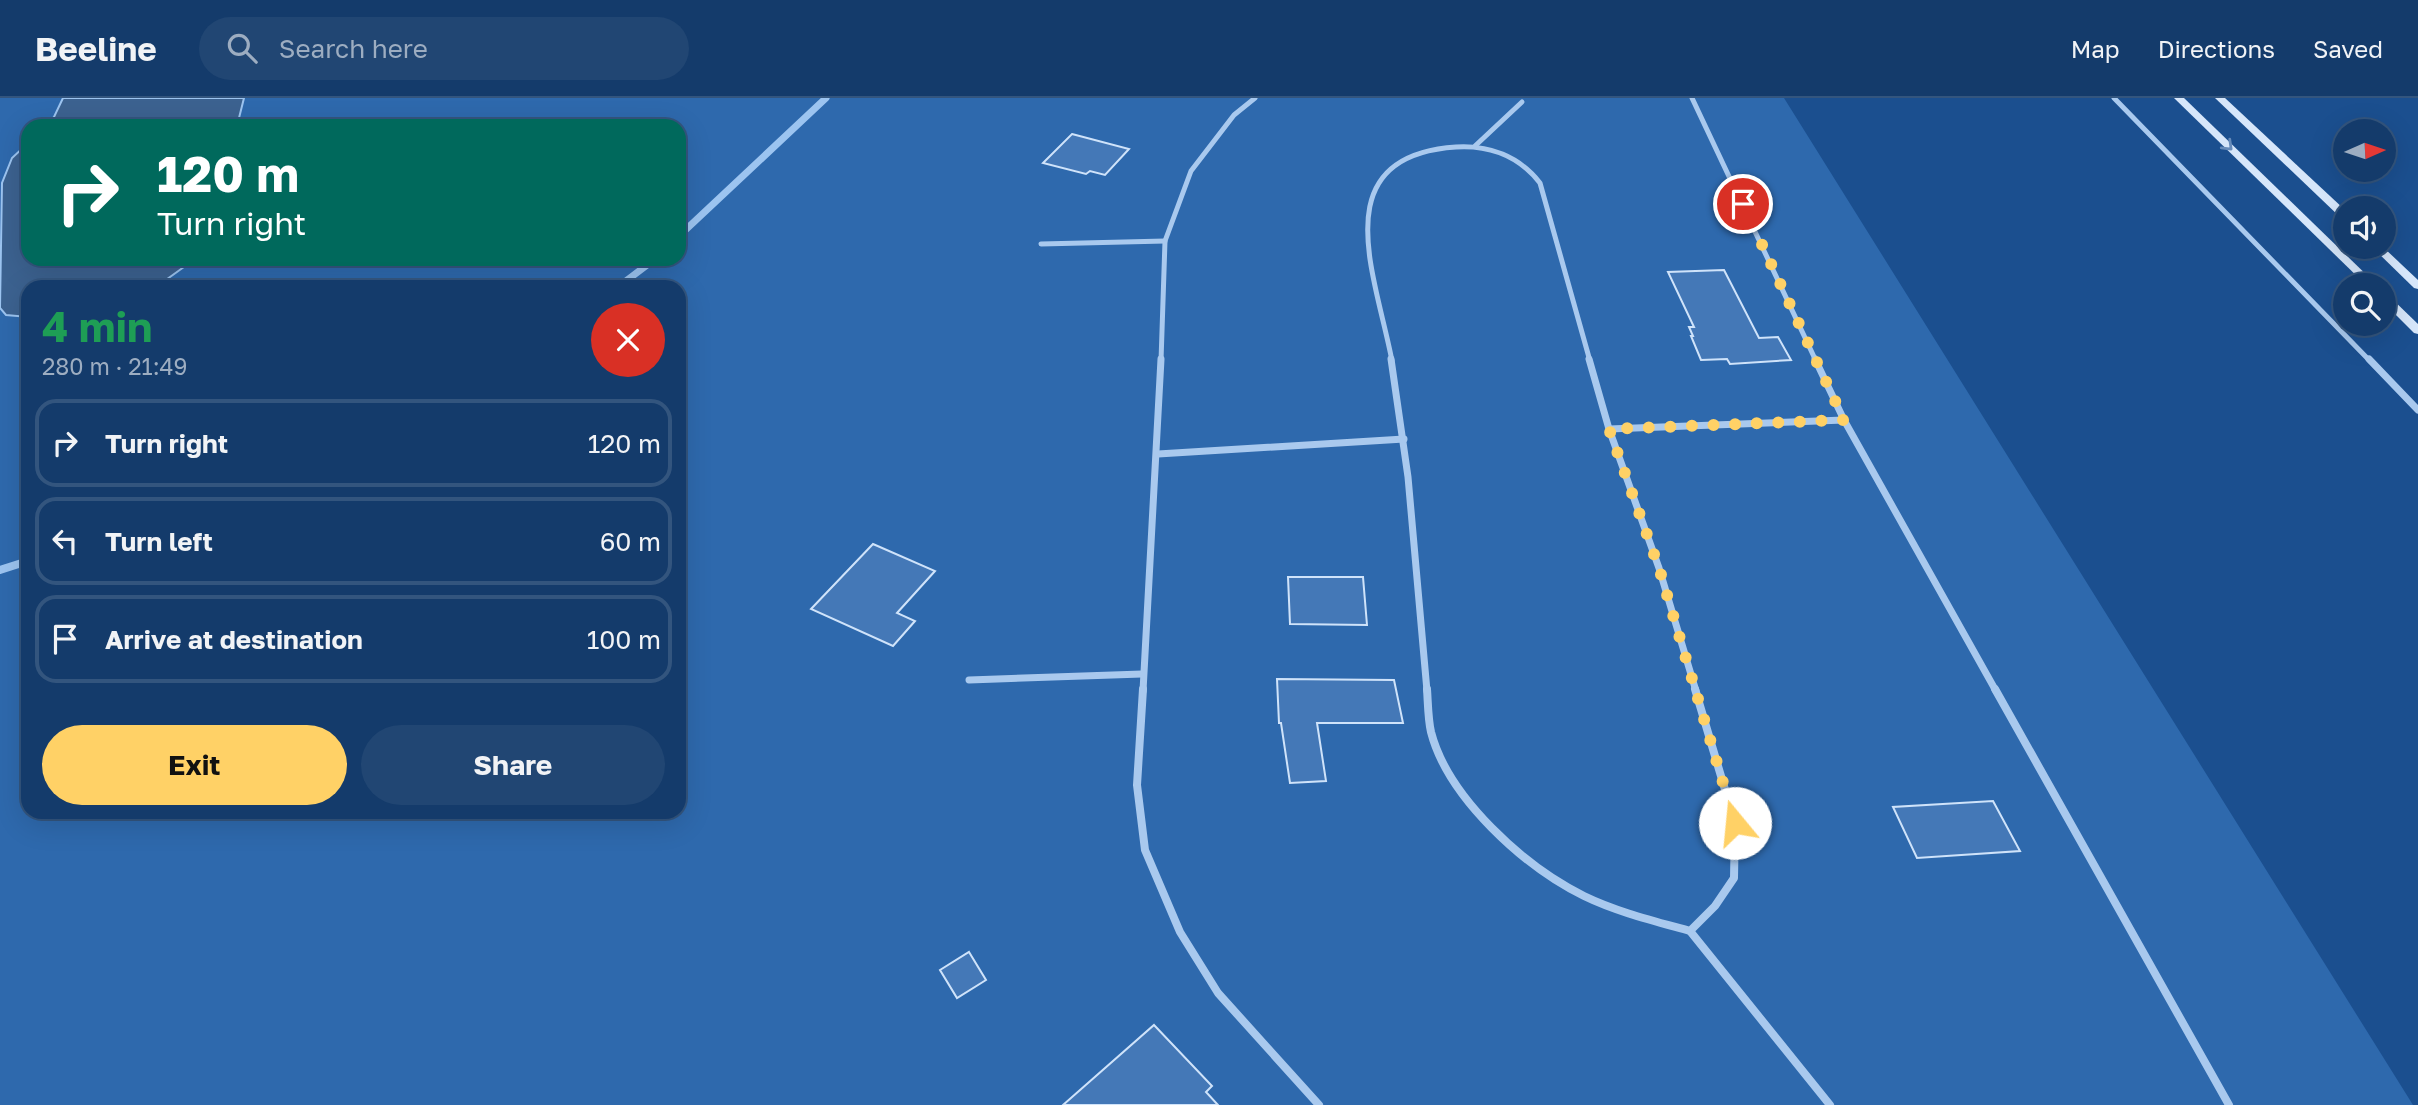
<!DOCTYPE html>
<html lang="en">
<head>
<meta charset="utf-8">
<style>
	body { margin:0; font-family:"Golos Text",sans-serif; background:#214673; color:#f1f3f6; height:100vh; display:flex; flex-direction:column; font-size:26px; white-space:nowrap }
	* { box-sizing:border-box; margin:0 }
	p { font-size:23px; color:#9dadc1 }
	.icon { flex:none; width:38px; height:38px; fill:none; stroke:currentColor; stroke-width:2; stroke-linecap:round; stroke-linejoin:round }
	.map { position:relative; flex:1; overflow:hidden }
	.drawer { position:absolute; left:21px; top:182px; width:665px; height:539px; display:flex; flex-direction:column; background:#143b6b; border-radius:21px; box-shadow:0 7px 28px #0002,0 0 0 2px #33557e }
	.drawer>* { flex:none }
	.top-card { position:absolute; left:21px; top:21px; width:665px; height:147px; border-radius:21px; box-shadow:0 7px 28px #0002,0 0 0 2px #33557e; background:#00695c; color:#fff; overflow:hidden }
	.needle { width:46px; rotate:87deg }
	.controls { position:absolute; left:2333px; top:21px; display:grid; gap:14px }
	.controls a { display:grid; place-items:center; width:63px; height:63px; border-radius:50%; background:#143b6b; box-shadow:0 7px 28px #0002,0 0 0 2px #33557e; font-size:35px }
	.pin { position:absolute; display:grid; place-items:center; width:60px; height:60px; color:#fff; margin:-30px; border:4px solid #fff; border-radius:50%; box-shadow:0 2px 7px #0007 }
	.me { position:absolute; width:77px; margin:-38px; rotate:343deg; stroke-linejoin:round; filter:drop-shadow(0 0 5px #0008) }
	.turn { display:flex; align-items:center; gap:24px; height:147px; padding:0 21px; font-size:32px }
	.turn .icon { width:91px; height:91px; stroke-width:2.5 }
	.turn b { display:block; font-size:49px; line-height:60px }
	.round { display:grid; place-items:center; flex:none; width:74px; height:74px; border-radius:37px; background:#214673 }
	.overview { display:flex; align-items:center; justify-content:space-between; height:119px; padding:0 21px }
	h1 { font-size:42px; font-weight:700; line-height:52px; color:#1e9e55 }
	.action { display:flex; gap:14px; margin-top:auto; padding:14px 21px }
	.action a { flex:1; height:80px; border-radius:42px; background:#ffd166; color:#111; font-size:28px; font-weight:700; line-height:80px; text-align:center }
	.action a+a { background:#214673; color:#f1f3f6 }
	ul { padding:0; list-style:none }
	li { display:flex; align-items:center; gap:21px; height:88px; margin:0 14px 10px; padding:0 7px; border:4px solid #33557e; border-radius:21px }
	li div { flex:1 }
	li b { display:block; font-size:26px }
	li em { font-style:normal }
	header { display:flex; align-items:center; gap:42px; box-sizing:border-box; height:98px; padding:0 35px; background:#143b6b; border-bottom:2px solid #33557e }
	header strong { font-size:33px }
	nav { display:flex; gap:38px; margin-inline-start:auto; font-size:24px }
	.search { width:490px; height:63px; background:#214673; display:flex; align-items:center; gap:18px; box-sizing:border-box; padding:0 24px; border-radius:38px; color:#9dadc1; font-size:26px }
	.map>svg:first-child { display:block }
	.green { fill:#2e69ad; fill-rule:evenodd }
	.water { fill:#3c6290; stroke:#9cc4f0; stroke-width:2 }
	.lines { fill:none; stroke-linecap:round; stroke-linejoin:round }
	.stream-far1 { stroke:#9cc4f0; stroke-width:7 }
	.stream { stroke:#9cc4f0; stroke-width:8 }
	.building { fill:#4478b7; stroke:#cfe3fa; stroke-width:2 }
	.street-far2 { stroke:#a9c9ee; stroke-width:5 }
	.street-far1 { stroke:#a9c9ee; stroke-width:7 }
	.street { stroke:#a9c9ee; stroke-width:8 }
	.secondary { fill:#d6e6fa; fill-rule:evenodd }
	.oneway { stroke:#668bba }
	.route { stroke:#ffd166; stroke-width:12; stroke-dasharray:0 21.6 }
</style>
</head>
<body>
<header>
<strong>Beeline</strong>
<div class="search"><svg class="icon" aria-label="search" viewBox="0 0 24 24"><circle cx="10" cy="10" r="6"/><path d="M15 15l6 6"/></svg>Search here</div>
<nav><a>Map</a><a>Directions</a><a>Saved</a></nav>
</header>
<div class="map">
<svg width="2418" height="1007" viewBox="0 0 2418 1007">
	<rect width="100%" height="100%" fill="#1b4f8f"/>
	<path class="green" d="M0,0H1784L2413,1007H0ZM28,28H679V161H28ZM28,189H679V714H28Z"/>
	<g class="water">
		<polygon points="63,0 244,0 237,28 45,28 54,19"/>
		<polygon points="28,45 28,161 195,161 156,189 28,189 28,219 6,217 0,210 2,85 12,60"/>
	</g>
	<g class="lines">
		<g class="stream-far1">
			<polyline points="679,138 826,0"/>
			<polyline points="618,189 655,161"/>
		</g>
		<polyline class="stream" points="0,472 28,463"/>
	</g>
	<g class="building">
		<polygon points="1072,36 1129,51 1105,77 1090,73 1086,76 1043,65"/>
		<polygon points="1724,172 1759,240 1778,239 1791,262 1730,266 1727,261 1701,262 1691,238 1693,238 1689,229 1694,229 1668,174"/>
		<polygon points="873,446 935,473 897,515 915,523 893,548 811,511"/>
		<polygon points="1288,479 1363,479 1367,527 1290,526"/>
		<polygon points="1277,581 1394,582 1403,625 1317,625 1326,683 1290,685 1281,625 1279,625"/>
		<polygon points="1993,703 2020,753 1917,760 1893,709"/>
		<polygon points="969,854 986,882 957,900 940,872"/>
		<polygon points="1154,927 1212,988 1206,994 1218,1007 1063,1007"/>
	</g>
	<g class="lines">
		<g class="street-far2">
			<polyline points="1692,0 1816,263"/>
			<polyline points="2114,0 2370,263"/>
			<polyline points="1475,48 1522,4"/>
			<polyline points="1041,146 1165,143"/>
			<polyline points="1161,263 1165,143 1191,73 1234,17 1255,0"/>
			<path d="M1392,263C1376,178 1322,58 1456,49C1489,47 1519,58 1540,85L1590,263"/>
		</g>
		<g class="street-far1">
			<polyline points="1391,261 1408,379 1427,593"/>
			<polyline points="1589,261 1609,331 1659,470 1696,593"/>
			<polyline points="1815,261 1844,322 1996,593"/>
			<polyline points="2369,261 2418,312"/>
			<polyline points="1609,331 1844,322"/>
			<polyline points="1158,356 1404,341"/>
			<polyline points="969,582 1142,576"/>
			<polyline points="1143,593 1161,261"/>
		</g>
		<g class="street">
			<polyline points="1143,591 1137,687 1145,752 1180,834 1218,895 1319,1007"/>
			<path d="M1427,591C1428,605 1428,621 1431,634C1448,700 1525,769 1584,798C1617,814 1654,823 1690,833L1715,808L1734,780L1735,725L1695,591"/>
			<polyline points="1995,591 2229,1007"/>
			<polyline points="1690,833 1830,1007"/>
		</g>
		<g class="secondary">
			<polygon points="2174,0 2184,0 2377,187 2366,187"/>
			<polygon points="2215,0 2225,0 2345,112 2345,121 2341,120"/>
			<polygon points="2372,149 2383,149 2418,182 2418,191 2414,190"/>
			<polygon points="2384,196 2388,197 2418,226 2418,236 2414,235 2384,205"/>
		</g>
	</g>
	<defs><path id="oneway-chevron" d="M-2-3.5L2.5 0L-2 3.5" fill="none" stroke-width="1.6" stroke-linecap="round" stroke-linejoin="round" transform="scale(1.75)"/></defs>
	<use class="oneway" href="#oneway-chevron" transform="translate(2228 48) rotate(44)"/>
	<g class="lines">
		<polyline class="route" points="1735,725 1659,470 1609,331 1844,322 1743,106"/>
	</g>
</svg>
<div class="controls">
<a><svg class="needle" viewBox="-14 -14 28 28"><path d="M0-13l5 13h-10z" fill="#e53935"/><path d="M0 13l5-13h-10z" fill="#9dadc1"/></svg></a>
<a><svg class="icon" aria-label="sound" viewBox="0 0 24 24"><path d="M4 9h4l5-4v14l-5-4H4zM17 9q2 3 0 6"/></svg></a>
<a><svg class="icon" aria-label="search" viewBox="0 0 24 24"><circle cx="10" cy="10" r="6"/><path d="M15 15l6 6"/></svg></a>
</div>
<div class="pin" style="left:1743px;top:106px;background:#d93025"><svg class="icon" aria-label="arrive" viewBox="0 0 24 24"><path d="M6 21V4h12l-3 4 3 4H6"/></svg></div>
<svg class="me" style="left:1735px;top:725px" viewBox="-20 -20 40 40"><circle r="19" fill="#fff"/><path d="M0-13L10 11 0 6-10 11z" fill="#ffd166"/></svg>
<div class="top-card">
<div class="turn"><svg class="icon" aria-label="right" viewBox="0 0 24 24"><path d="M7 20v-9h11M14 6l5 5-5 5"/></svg><div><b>120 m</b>Turn right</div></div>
</div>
<section class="drawer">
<div class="overview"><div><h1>4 min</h1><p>280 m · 21:49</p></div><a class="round" style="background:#d93025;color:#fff"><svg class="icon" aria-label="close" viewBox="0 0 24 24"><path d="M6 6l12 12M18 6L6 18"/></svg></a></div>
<ul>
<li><svg class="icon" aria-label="right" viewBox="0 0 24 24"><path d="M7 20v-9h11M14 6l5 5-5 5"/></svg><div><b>Turn right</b></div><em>120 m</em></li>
<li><svg class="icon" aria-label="left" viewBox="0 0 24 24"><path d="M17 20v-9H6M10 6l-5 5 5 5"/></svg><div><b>Turn left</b></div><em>60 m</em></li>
<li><svg class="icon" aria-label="arrive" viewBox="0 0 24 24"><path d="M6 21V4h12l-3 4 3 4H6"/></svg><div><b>Arrive at destination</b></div><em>100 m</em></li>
</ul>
<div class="action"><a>Exit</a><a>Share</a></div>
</section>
</div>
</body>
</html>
